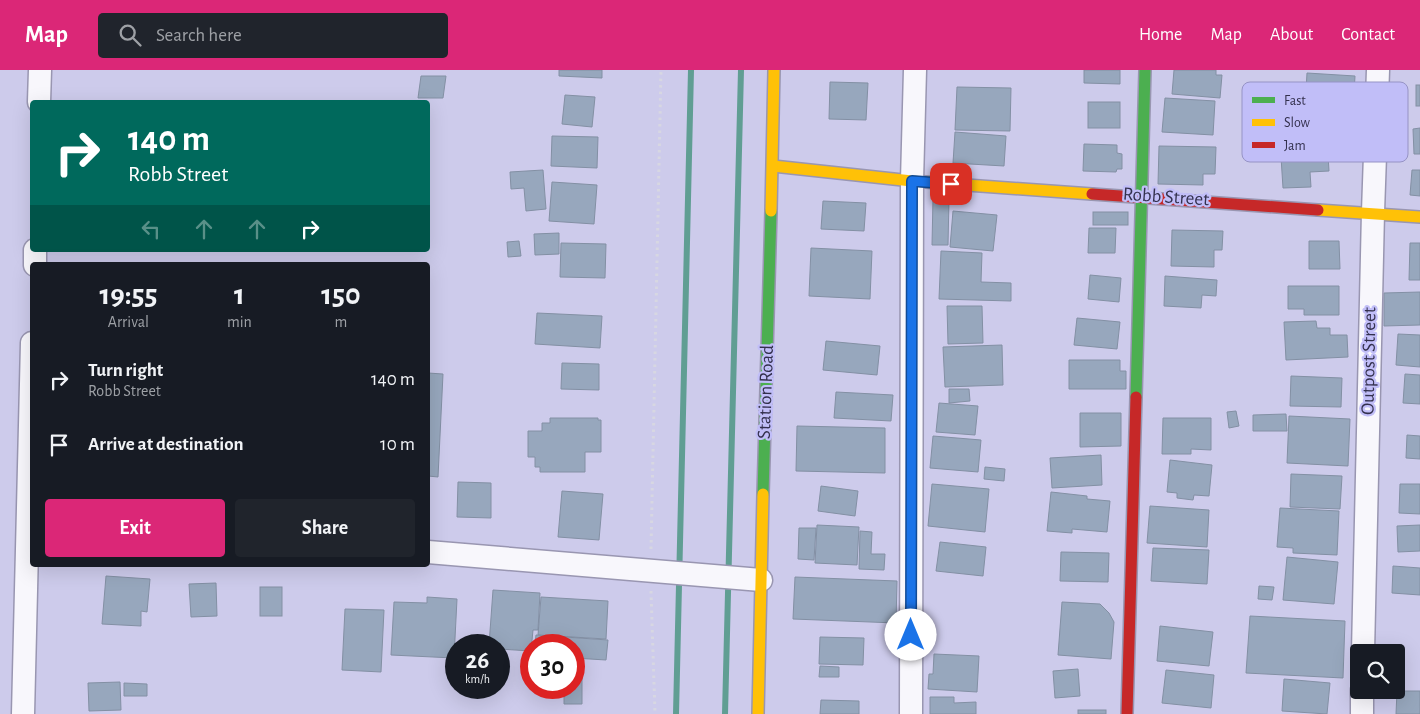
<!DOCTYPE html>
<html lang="en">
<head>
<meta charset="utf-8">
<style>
	body { margin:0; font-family:"Alegreya Sans",sans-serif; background:#20242c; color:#f1f3f6; height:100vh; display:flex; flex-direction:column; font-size:19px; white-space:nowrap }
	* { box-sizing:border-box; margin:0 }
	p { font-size:16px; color:#9ea1a6 }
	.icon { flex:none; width:28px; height:28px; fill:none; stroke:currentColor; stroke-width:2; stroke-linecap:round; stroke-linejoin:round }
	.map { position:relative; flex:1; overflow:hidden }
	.side { position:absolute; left:30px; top:192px; width:400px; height:305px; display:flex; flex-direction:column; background:#171b24; border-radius:5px; box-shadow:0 5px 20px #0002 }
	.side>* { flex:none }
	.top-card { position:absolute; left:30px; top:30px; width:400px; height:152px; border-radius:5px; box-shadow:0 5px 20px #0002; background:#00695c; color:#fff; overflow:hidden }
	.controls { position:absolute; left:1350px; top:574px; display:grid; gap:10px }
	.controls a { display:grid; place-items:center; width:55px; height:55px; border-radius:5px; background:#171b24; box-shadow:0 5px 20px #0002; font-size:25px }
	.speed { position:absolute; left:445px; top:564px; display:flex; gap:10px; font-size:25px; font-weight:700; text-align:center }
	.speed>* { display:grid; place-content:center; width:65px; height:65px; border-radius:50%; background:#171b24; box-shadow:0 5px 20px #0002; line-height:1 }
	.speed small { font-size:12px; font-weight:400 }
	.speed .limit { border:8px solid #d22; background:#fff; color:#111 }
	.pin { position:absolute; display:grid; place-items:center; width:42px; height:42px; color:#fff; margin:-21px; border-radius:10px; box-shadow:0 2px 8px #0006 }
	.me { position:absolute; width:55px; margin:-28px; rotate:0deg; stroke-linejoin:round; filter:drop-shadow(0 0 4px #0008) }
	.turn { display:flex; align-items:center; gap:18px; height:105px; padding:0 15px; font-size:22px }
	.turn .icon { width:65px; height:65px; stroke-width:2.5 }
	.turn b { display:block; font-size:35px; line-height:42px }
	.lanes { display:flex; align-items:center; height:48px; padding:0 15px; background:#0003; justify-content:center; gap:25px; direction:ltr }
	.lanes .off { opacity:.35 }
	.eta { display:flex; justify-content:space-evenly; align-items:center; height:85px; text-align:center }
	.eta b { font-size:30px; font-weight:700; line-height:35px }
	.action { display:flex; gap:10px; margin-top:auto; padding:10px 15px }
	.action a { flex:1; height:58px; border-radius:5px; background:#db2777; color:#fff; font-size:20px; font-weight:700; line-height:58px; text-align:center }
	.action a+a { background:#20242c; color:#f1f3f6 }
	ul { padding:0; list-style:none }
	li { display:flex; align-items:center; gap:15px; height:65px; padding:0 15px }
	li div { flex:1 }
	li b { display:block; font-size:19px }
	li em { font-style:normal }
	header { display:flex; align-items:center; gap:30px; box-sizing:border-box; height:70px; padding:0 25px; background:#db2777; color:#fff }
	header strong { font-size:24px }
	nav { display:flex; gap:28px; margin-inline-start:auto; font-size:18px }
	.search { width:350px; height:45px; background:#20242c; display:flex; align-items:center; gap:12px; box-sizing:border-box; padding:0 18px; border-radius:5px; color:#9ea1a6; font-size:19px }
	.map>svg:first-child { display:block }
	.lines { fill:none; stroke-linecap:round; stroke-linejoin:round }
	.stream { stroke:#609e93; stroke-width:6 }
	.building { fill:#97a7bd; stroke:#8390a4 }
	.street-casing { stroke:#9996b1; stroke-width:25 }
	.fast-casing { stroke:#9996b1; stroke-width:14 }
	.slow-casing { stroke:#9996b1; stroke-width:14 }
	.jam-casing { stroke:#9996b1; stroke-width:14 }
	.path { stroke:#d7d7e2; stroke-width:3; stroke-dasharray:2.5 4; stroke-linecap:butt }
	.street { stroke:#f8f7fc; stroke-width:22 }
	.fast { stroke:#4caf50; stroke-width:11 }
	.slow { stroke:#ffc107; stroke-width:11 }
	.jam { stroke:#c62828; stroke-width:11 }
	.route-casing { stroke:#114b97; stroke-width:12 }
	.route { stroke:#1a73e8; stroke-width:9 }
	.labels { text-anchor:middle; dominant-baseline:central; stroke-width:4.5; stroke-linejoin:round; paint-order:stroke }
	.street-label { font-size:19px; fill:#33304d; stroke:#c1bef8 }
	.key { fill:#c1bef8; stroke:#9693c5; stroke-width:1 }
	.key-label { font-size:14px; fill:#33304d }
</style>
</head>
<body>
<header>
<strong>Map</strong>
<div class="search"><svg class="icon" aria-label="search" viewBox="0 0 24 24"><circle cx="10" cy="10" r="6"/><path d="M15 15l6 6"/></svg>Search here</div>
<nav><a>Home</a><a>Map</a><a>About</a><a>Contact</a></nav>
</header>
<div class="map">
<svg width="1420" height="644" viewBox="0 0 1420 644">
	<rect width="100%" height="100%" fill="#cdcbeb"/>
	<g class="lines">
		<g class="stream">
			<polyline points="676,644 691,0"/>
			<polyline points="725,644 741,0"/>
		</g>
	</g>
	<g class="building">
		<polygon points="559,0 602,0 602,8 559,6"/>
		<polygon points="1084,0 1120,0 1120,14 1084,13"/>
		<polygon points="1174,0 1216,0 1216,5 1222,5 1220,28 1172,24"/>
		<polygon points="1307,3 1355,6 1353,41 1305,38"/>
		<polygon points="421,6 446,6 443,28 418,28"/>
		<polygon points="830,12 868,13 866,50 829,49"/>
		<rect x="1416" y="15" width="4" height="21"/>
		<polygon points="957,17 1011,18 1010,61 955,60"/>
		<polygon points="565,25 595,27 592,57 562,54"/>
		<polygon points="1165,28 1215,31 1213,65 1162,62"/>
		<rect x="1088" y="32" width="32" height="26"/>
		<polygon points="1420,58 1420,84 1414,84 1413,59"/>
		<polygon points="955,62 1006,66 1004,96 953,93"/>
		<polygon points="552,66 598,67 597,98 551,96"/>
		<polygon points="1084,74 1117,75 1117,83 1122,84 1122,99 1117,99 1116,102 1083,101"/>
		<polygon points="1159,76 1216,77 1215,104 1203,104 1203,115 1158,114"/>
		<polygon points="1328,85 1329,101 1310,102 1311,117 1283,118 1281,87"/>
		<polygon points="543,100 546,139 526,141 524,118 511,119 510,102"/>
		<polygon points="1412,100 1420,100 1420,126 1410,125"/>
		<polygon points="552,112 597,115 594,154 549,151"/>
		<polygon points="933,128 949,129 948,175 932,175"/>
		<polygon points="823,131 866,133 864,161 821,159"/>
		<polygon points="953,141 997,145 993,181 950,177"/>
		<rect x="1093" y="142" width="35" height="13"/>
		<polygon points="1089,158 1116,158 1115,183 1088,183"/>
		<polygon points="1172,160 1223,161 1222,180 1214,180 1214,197 1171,196"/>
		<polygon points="559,163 559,184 535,185 534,164"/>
		<polygon points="519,171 521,186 508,187 507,172"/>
		<polygon points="1309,171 1339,171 1340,199 1309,199"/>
		<polygon points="561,173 606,174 605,208 560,207"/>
		<polygon points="1410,173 1420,173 1420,210 1409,210"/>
		<polygon points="811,178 872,181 870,229 809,226"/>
		<polygon points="941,181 982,183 981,212 1011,213 1011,231 939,229"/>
		<polygon points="1090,205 1121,208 1119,232 1088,229"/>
		<polygon points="1165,206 1217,210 1216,226 1202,225 1201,238 1164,236"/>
		<polygon points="1288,216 1339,216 1339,245 1304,245 1304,239 1288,239"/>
		<polygon points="1420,222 1420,255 1384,256 1384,223"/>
		<polygon points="947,236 982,236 983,273 948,274"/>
		<polygon points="537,243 602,246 600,278 535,274"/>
		<polygon points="1077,248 1120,252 1117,279 1074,275"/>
		<polygon points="1316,251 1317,258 1330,258 1330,265 1347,265 1348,287 1286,290 1284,252"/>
		<polygon points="1398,264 1420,265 1420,297 1396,295"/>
		<polygon points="826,271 880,276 877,305 823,300"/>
		<polygon points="1002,275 1003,315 945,317 943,277"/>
		<polygon points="1069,290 1120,290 1120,301 1126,301 1126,319 1069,319"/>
		<polygon points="562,293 599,294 599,320 561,319"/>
		<polygon points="428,303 443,304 438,407 428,406"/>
		<polygon points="1405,304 1420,305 1420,334 1403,333"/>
		<polygon points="1291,306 1342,308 1341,337 1290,336"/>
		<polygon points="949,319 969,319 970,331 949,333"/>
		<polygon points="836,322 893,325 891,351 834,348"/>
		<polygon points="939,333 978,336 975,365 936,362"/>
		<polygon points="1236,341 1239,356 1229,358 1227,342"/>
		<polygon points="1080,343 1121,343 1121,376 1080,377"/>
		<polygon points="1286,344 1287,361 1253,361 1253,345"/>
		<polygon points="1289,346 1350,349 1348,396 1287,393"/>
		<polygon points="550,348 598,348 598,350 601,350 601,382 585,382 585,402 540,402 540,397 535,397 535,387 528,387 528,361 542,361 542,353 550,353"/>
		<polygon points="1163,348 1211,348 1211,380 1191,379 1191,384 1162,384"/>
		<polygon points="797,356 885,358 885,403 796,401"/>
		<polygon points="1407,365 1420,366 1420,389 1406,388"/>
		<polygon points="933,366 981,370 978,402 930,398"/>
		<polygon points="1101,385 1102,415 1052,418 1050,388"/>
		<polygon points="1170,390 1212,395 1209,426 1194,425 1193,430 1177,428 1177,423 1167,422"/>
		<polygon points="985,397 1005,399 1004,411 984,409"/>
		<polygon points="1291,404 1342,406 1340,439 1290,437"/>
		<polygon points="458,412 491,413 491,448 457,447"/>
		<polygon points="932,414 989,419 985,462 928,456"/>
		<polygon points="1400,414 1420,414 1420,444 1399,443"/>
		<polygon points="821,416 858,421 855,446 818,441"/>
		<polygon points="562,421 603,424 599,470 558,467"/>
		<polygon points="1051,422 1087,426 1087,429 1110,431 1107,462 1072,459 1072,463 1047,461"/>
		<polygon points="1150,436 1209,440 1207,477 1147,473"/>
		<polygon points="1280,438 1339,441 1337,485 1293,483 1293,478 1277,477"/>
		<polygon points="817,455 859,457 857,495 815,493"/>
		<polygon points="1420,455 1420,481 1398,482 1397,456"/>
		<polygon points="799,458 816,458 814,490 798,489"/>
		<polygon points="860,461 872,462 871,484 885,484 884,500 859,499"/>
		<polygon points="940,472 986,477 983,506 936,501"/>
		<polygon points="1153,478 1209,480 1207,514 1151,511"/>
		<polygon points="1061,482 1109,483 1108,512 1060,511"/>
		<polygon points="1287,487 1338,492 1334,534 1283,530"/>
		<polygon points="1393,496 1420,498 1420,525 1392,523"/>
		<polygon points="106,506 150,509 147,542 141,541 141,556 102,554"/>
		<polygon points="795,507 897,511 896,553 793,549"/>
		<polygon points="216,513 217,546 191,547 189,514"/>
		<polygon points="1259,516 1274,517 1272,530 1258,529"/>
		<rect x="260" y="517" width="22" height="29"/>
		<polygon points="493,520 540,523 538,560 533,560 531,581 499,579 499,575 489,575"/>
		<polygon points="427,527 457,529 454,588 391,585 394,532 427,533"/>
		<polygon points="541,527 608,531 606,569 538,565"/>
		<polygon points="1062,532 1100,534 1109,543 1114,552 1111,589 1058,585"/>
		<polygon points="345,539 384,540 381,602 342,600"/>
		<polygon points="1250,546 1345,551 1343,608 1246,603"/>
		<polygon points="1160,556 1213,562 1209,596 1157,591"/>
		<polygon points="536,565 608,570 606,590 574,588 574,575 535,575"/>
		<polygon points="820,567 864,568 863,595 819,594"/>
		<polygon points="934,584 979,586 977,622 928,619 929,604 933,604"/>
		<polygon points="820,596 839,597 839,607 819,607"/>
		<polygon points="1078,599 1080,626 1055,628 1053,601"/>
		<polygon points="1166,600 1214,605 1211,638 1162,633"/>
		<polygon points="574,601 582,601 582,634 564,634 564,618 574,618"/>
		<polygon points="1284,609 1330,613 1327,644 1282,641"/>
		<polygon points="120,612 121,640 89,641 88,613"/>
		<polygon points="124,613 147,614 147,626 124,626"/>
		<polygon points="1397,621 1420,621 1420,644 1396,644"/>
		<polygon points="930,627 954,627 954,633 976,632 976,644 930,644"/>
		<polygon points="821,630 859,631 859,644 820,644"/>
		<rect x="1078" y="640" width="28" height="4"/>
	</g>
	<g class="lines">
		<defs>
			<g id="street">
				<polyline points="39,32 40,0"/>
				<polyline points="35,195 35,180"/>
				<polyline points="428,482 761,510"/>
				<polyline points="1363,582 1373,142 1378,0"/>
				<polyline points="23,644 32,273"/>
				<polyline points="911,644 912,111 915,0"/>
				<polyline points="1362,644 1362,620"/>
			</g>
			<g id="fast">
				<polyline points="1136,327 1145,0"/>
				<polyline points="763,424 771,141"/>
			</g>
			<g id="slow">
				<polyline points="773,96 912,111 1092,124"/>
				<polyline points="1318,140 1420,147"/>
				<polyline points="771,141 774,0"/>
				<polyline points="758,644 763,424"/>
			</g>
			<g id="jam">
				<polyline points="1092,124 1318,140"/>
				<polyline points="1127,644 1136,327"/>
			</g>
		</defs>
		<use href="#street" class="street-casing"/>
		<use href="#fast" class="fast-casing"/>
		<use href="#slow" class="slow-casing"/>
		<use href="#jam" class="jam-casing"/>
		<g class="path">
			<polyline points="651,479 661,0"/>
			<polyline points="651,521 655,644"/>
		</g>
		<use href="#street" class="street"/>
		<use href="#fast" class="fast"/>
		<use href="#slow" class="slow"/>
		<use href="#jam" class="jam"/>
	</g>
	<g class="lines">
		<defs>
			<polyline id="route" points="911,565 912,111 951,114"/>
		</defs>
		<use href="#route" class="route-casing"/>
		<use href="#route" class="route"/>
	</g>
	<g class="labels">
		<g class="street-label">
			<text transform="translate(1166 127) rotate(4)">Robb Street</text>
			<text transform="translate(1369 291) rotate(-89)">Outpost Street</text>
			<text transform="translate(766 322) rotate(-88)">Station Road</text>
		</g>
	</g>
	<rect x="1242" y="12" width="166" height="80" rx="8" class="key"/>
	<rect x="1252" y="27" width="23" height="6" fill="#4caf50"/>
	<rect x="1252" y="49" width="23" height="7" fill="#ffc107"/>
	<rect x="1252" y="72" width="23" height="6" fill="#c62828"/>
	<g class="key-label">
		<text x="1284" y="35">Fast</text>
		<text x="1284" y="57">Slow</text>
		<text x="1284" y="80">Jam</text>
	</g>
</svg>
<div class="controls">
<a><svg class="icon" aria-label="search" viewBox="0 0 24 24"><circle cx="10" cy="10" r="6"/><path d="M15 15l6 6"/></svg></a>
</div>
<div class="speed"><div>26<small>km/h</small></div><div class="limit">30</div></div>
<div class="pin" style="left:951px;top:114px;background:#d93025"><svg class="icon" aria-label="arrive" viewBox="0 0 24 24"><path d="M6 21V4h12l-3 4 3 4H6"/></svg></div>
<svg class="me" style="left:911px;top:565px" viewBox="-20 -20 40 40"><circle r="19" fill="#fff"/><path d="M0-13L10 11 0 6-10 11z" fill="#1a73e8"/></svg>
<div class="top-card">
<div class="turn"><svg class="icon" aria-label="right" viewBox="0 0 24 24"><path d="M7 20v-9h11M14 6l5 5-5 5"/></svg><div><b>140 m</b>Robb Street</div></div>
<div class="lanes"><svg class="icon off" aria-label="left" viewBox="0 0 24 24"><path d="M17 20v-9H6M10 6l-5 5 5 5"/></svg><svg class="icon off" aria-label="ahead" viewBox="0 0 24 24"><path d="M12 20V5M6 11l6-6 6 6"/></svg><svg class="icon off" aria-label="ahead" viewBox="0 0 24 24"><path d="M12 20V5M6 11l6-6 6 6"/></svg><svg class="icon" aria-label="right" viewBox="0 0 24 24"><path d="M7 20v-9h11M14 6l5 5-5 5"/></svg></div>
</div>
<section class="side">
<div class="eta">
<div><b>19:55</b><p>Arrival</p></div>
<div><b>1</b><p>min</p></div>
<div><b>150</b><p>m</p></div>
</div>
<ul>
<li><svg class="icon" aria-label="right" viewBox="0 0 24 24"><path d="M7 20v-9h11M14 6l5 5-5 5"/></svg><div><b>Turn right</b><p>Robb Street</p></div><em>140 m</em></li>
<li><svg class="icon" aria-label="arrive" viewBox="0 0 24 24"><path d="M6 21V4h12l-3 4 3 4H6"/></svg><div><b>Arrive at destination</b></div><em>10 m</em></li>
</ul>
<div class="action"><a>Exit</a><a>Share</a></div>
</section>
</div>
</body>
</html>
